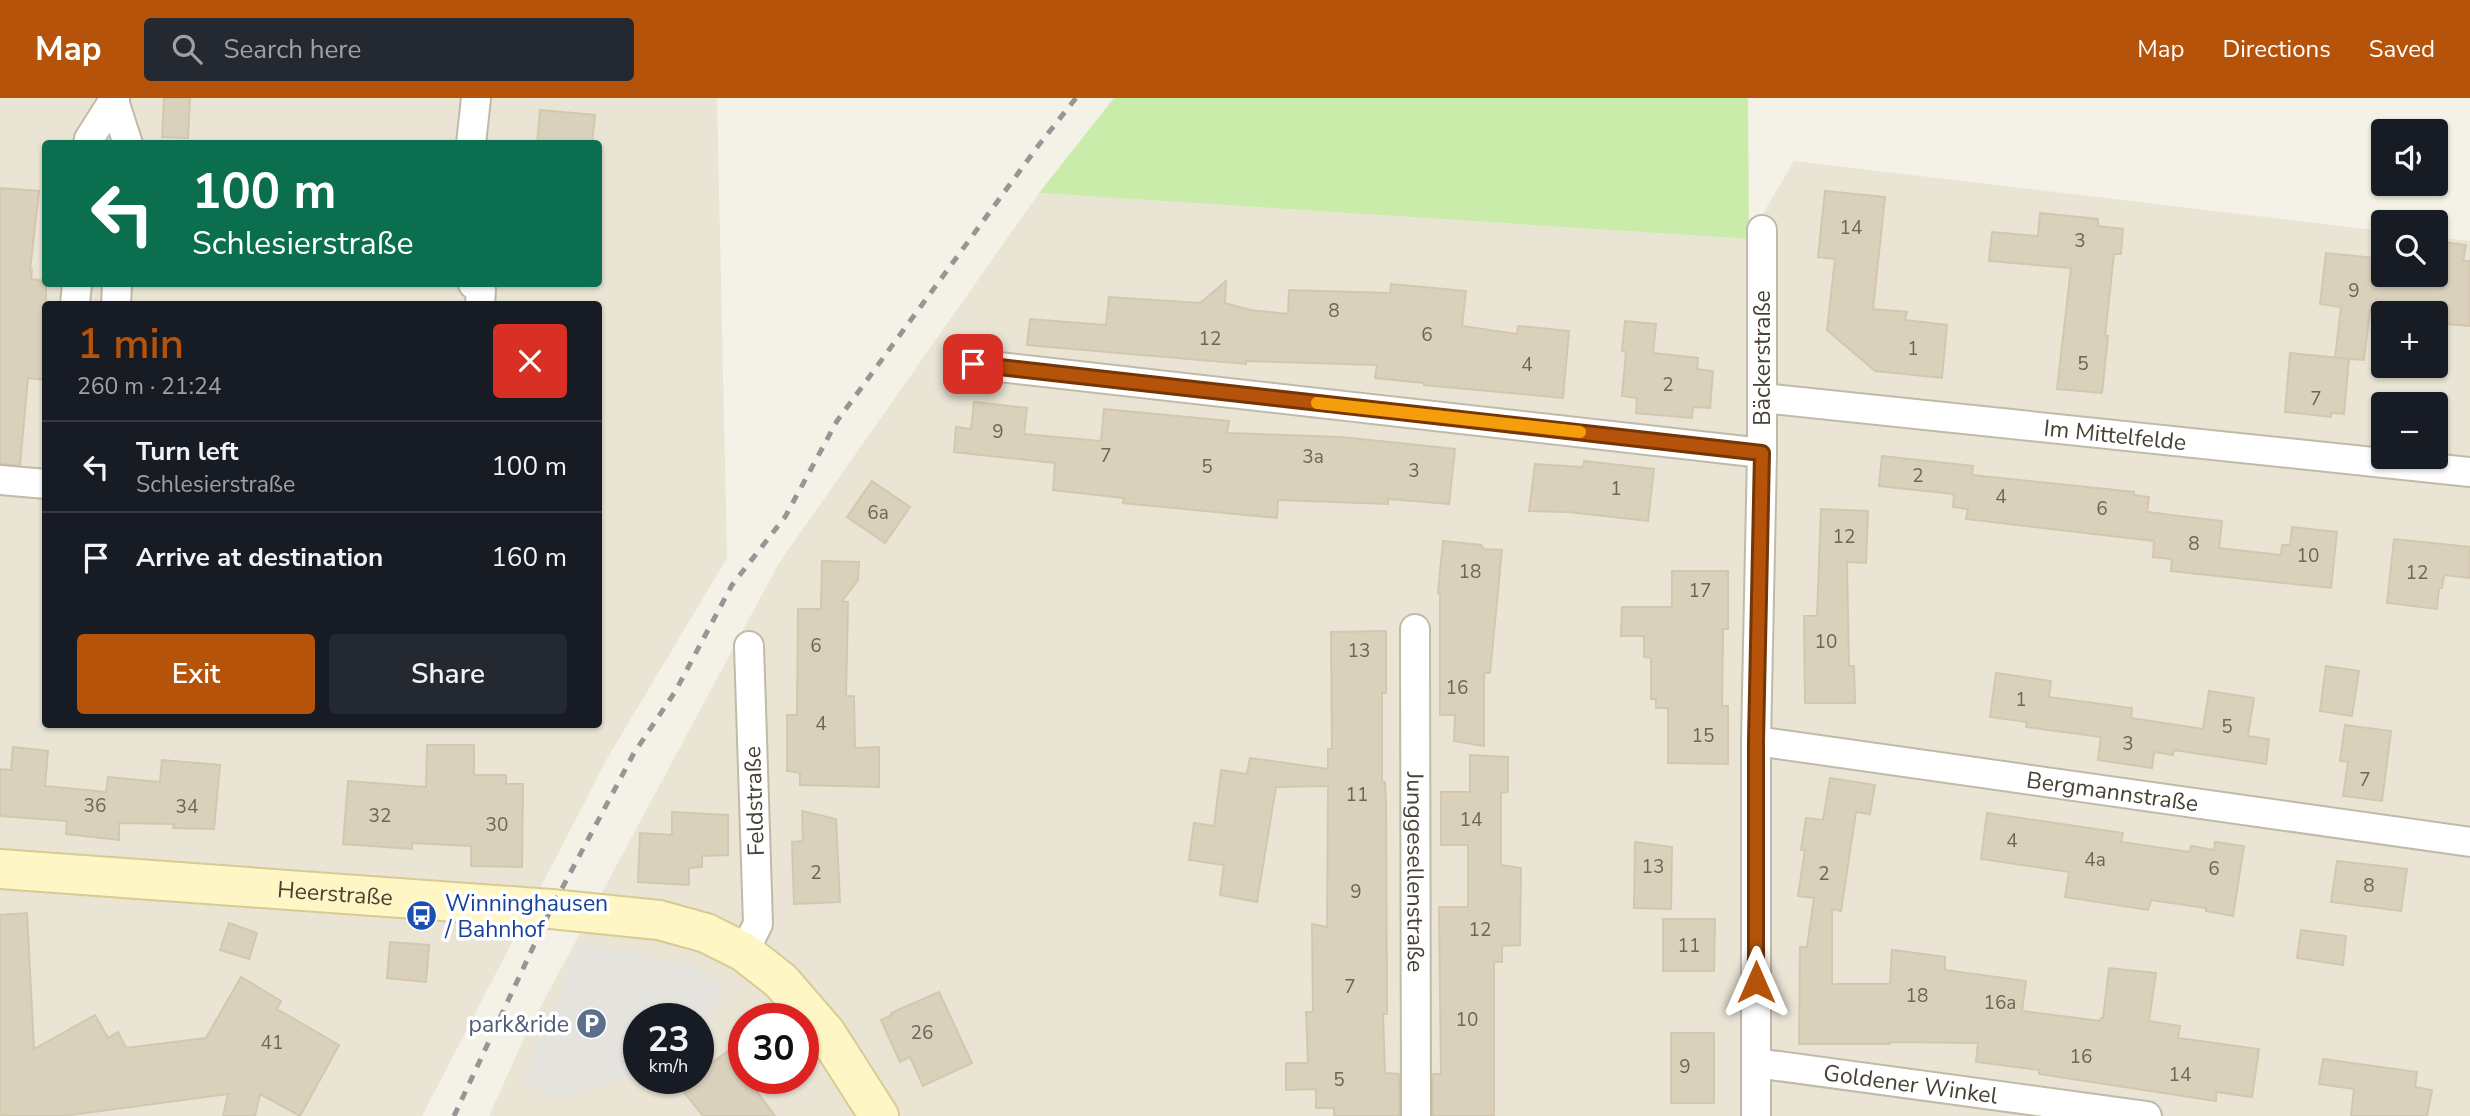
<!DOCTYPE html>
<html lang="en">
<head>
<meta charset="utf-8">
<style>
  body { margin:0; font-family:"Nunito Sans",sans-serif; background:#242831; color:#f1f3f6; height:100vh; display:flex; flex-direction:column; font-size:26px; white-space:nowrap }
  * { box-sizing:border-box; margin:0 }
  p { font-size:23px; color:#9ea1a6 }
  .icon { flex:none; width:38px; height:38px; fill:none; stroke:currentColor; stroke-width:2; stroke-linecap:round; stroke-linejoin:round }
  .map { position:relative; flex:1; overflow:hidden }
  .panel { position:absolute; left:42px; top:203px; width:560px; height:427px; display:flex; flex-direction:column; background:#171b24; border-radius:7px; box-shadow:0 2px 5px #0004 }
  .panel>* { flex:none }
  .hud { position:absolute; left:42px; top:42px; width:560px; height:147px; border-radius:7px; box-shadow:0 2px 5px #0004; background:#0b6e4f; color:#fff; overflow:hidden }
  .controls { position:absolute; left:2371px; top:21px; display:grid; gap:14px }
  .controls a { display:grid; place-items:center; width:77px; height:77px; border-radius:7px; background:#171b24; box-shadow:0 2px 5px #0004; font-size:35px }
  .speed { position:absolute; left:623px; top:905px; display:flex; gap:14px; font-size:35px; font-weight:700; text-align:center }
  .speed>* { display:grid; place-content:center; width:91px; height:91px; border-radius:50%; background:#171b24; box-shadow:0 2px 5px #0004; line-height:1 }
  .speed small { font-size:18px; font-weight:400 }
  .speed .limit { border:10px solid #d22; background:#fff; color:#111 }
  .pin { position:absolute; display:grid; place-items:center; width:60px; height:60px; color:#fff; margin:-30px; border-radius:14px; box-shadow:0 4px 10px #0006 }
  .me { position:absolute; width:77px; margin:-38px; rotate:0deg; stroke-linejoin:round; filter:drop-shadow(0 0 5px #0008) }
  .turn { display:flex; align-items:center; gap:24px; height:147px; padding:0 35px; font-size:32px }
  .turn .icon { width:91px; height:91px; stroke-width:2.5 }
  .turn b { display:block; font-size:49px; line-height:60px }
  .round { display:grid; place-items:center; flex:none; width:74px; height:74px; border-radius:7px; background:#242831 }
  .headline { display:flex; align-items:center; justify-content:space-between; height:119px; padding:0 35px }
  h1 { font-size:42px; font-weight:600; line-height:52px; color:#b45309 }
  .button { display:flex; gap:14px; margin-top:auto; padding:14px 35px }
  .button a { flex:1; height:80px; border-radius:7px; background:#b45309; color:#fff; font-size:28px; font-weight:600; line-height:80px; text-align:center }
  .button a+a { background:#242831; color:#f1f3f6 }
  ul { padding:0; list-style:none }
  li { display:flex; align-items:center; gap:21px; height:91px; padding:0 35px; border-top:2px solid #363941 }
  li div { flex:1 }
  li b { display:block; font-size:26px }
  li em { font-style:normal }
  header { display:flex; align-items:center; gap:42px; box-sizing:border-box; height:98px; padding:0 35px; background:#b45309; color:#fff }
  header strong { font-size:33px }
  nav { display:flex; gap:38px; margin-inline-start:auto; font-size:24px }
  .search { width:490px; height:63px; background:#242831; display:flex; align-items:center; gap:18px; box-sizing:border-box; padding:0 24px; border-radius:7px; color:#9ea1a6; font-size:26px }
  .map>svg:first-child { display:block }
</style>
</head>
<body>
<header>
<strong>Map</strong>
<div class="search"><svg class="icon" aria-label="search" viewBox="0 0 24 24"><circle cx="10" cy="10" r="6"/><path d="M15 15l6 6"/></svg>Search here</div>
<nav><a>Map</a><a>Directions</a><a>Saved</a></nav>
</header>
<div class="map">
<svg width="2470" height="1018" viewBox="0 0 2470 1018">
  <rect width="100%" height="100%" fill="#f4f1e6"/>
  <g fill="#e9e4d4" fill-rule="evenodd">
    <path d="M 0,0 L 717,0 L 727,460 L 608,659 L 422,1018 L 0,1018 ZM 46,46 L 598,46 L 598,186 L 46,186 ZM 46,206 L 598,206 L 598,626 L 46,626 Z"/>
    <path d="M 1794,63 L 2383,133 L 2384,177 L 2436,177 L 2436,139 L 2470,143 L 2470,1018 L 489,1018 L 526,936 L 779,465 L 1039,95 L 1748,141 ZM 2384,215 L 2436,215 L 2436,268 L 2384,268 ZM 2384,306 L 2436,306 L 2436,359 L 2384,359 ZM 639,920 L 698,920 L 698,980 L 639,980 ZM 744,920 L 803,920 L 803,980 L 744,980 Z"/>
  </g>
  <polygon fill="#caecab" points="1114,0 1748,0 1749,141 1039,95"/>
  <polygon fill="#e5e3de" points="581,845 689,867 727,891 698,931 698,920 639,920 639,976 556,1000 522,985"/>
  <g fill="#dad1bd" stroke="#d3c7ad" stroke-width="2">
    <polygon points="164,0 190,0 188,40 162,39"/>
    <polygon points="540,12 595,17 592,46 537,46"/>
    <polygon points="0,90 39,93 30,172 32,172 31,181 46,183 46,282 28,280 20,367 0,366"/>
    <polygon points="1825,93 1885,99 1873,211 1907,214 1905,222 1947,227 1942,280 1875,273 1827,232 1835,161 1818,159"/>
    <polygon points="2040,115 2098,121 2098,128 2123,131 2121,156 2114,156 2105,238 2108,238 2102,295 2057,291 2071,170 1989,163 1992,134 2038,138"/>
    <polygon points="2436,143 2466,147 2463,163 2470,163 2470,228 2436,225 2436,215 2401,215 2370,212 2364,262 2335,260 2341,209 2320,206 2326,155 2384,161 2384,177 2436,177"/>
    <polygon points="1226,183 1225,205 1250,212 1288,216 1289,192 1390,195 1391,186 1466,193 1462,228 1517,236 1518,228 1569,233 1563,300 1424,287 1424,285 1375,280 1377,267 1246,263 1246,266 1027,247 1030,221 1106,227 1109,199 1200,205"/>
    <polygon points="1625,223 1656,226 1653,255 1698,260 1697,271 1713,273 1710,310 1693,309 1692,320 1636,315 1637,300 1622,298 1626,254 1622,253"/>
    <polygon points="2290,255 2349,261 2344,316 2331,315 2331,319 2285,314"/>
    <polygon points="974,304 1027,310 1024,336 1101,343 1104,311 1229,323 1227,335 1341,339 1455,351 1449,406 1388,401 1388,406 1278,402 1277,420 1123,405 1124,400 1053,392 1055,365 954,354 956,329 971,331"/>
    <polygon points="1882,358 1973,368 1972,377 2134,394 2134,397 2149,399 2147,414 2222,423 2219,450 2281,457 2282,447 2290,447 2292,429 2337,434 2331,490 2171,473 2172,461 2153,459 2154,443 1966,421 1968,411 1953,409 1954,396 1879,388"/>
    <polygon points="1584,363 1654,371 1648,423 1568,414 1529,413 1535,366 1583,369"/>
    <polygon points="872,383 910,409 885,445 847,419"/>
    <polygon points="1821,411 1868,413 1866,465 1847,464 1849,568 1854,568 1855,605 1805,605 1804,518 1817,518"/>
    <polygon points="2394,441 2470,449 2470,480 2444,477 2442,490 2439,490 2437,511 2387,505"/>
    <polygon points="1443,443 1481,447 1484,451 1502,452 1490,575 1484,575 1484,648 1454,643 1455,617 1440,617 1440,495 1438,495"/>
    <polygon points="822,463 859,464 858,482 842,503 848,504 846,598 854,598 855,650 879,649 879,689 800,687 800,675 787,673 787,617 797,617 798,511 821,511"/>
    <polygon points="1672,473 1728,473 1728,531 1723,531 1722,608 1728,608 1728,666 1668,665 1668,610 1656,610 1656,601 1651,601 1651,560 1644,559 1644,538 1621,538 1622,509 1672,509"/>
    <polygon points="1386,533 1386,595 1382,595 1382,684 1385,684 1386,703 1387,916 1383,916 1385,975 1399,976 1399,1018 1334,1018 1334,1010 1316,1010 1316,991 1286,992 1286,965 1308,965 1306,914 1313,914 1312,826 1327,829 1328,688 1276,689 1257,804 1220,797 1224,767 1189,762 1194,725 1214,728 1221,672 1247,676 1250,660 1328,671 1328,651 1332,651 1331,534"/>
    <polygon points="2326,568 2359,573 2352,618 2320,613"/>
    <polygon points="1996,575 2051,583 2049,599 2132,610 2131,620 2203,631 2209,593 2254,600 2248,638 2269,641 2266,666 2174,652 2173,657 2154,654 2152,670 2098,662 2101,639 2026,629 2027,624 1990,619"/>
    <polygon points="2345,627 2391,633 2382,703 2343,698 2348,664 2340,663"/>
    <polygon points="427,647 474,647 474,677 506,677 506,686 523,686 522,769 471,768 471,748 412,745 412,751 343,746 348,683 426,689"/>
    <polygon points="13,649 48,653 45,688 106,694 108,679 160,684 162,662 220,667 214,731 173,730 174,726 119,725 119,742 66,736 67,723 0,718 0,671 11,672"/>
    <polygon points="1470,657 1508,659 1508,694 1501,695 1501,767 1521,770 1520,847 1502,848 1502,864 1494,864 1494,1018 1433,1018 1433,976 1441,976 1439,809 1468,809 1468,747 1441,747 1441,694 1470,694"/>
    <polygon points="1830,680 1875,687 1870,716 1856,714 1841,813 1832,811 1832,886 1890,886 1892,852 1945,859 1945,872 2026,883 2022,913 2100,923 2101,920 2103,920 2109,870 2156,875 2149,923 2180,928 2178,940 2259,951 2252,999 2216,994 2216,1003 2039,976 2040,972 1976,964 1978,945 1890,944 1890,946 1799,946 1800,849 1807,849 1814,800 1798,798 1805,752 1801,752 1806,720 1823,722"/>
    <polygon points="802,713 836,721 840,804 794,806 792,744 803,743"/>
    <polygon points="672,714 728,717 728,757 702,758 702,769 689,770 689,787 638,784 640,735 672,737"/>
    <polygon points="1987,715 2123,735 2121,744 2190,754 2191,748 2214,752 2215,744 2244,748 2233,818 2206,813 2206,810 2151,802 2148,812 2065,799 2069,774 1981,761"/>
    <polygon points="1635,744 1672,749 1671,811 1634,810"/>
    <polygon points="2337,763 2407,771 2401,813 2331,804"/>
    <polygon points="27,815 34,951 95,917 108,940 118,934 126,950 206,940 241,879 281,903 277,911 339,947 300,1018 260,996 255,1018 223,1018 228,996 63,1018 0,1018 0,817"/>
    <polygon points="1663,821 1715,821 1714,873 1663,873"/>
    <polygon points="229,825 257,835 249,861 220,852"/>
    <polygon points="2301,832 2346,838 2343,867 2297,860"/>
    <polygon points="390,844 429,847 426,884 387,880"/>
    <polygon points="939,894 972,965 923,988 910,959 900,964 881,922 892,917 891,915"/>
    <rect x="1671" y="935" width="43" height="70"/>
    <polygon points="728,953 744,975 744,980 747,980 775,1018 703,1018 680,989 692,980 698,980 698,975"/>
    <polygon points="2323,961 2417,974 2415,989 2432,992 2427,1018 2351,1018 2354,991 2319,986"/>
  </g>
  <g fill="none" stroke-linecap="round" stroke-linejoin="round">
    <defs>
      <g id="street">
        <polyline points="114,3 128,46"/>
        <polyline points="88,46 89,41 115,0"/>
        <polyline points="471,46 476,0"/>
        <polyline points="473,186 481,192 480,206"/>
        <polyline points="75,206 77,186"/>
        <polyline points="116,206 117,186"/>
        <polyline points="973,266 1762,355"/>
        <path id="s1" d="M 1762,300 L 2470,374"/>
        <polyline points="0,382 46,386"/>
        <path id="s2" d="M 1415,531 L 1416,1018"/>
        <path id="s3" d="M 1756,643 L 2470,744"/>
        <polyline points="744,854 758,826 749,548"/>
        <path id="s4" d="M 1756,965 L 2147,1018"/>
        <polyline points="1756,1018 1756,643 1762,355 1762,132"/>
      </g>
      <g id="secondary">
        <path id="s5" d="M 0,771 L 551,811 L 659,822 L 706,835 L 744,854 L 781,883 L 826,935 L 879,1018"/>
      </g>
    </defs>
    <use href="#street" stroke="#c1baa8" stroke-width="32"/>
    <use href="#secondary" stroke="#d8cb92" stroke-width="42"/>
    <use href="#street" stroke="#fff" stroke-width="28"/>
    <use href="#secondary" stroke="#fff6c5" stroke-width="38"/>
    <polyline stroke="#969696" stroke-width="5" stroke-dasharray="9 9" stroke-linecap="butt" points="454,1018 551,811 634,655 675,594 732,487 785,419 837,323 1038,48 1076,0"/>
  </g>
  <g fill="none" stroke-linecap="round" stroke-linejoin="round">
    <defs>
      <polyline id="route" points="973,266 1762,355 1756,643 1756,884"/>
    </defs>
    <use href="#route" stroke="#753606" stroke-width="18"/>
    <use href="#route" stroke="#b45309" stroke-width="12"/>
    <polyline stroke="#f59e0b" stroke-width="12" points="1317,305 1580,334"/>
  </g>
  <defs>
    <symbol id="bus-disc" viewBox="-11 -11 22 22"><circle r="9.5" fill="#1a4fb4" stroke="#fff"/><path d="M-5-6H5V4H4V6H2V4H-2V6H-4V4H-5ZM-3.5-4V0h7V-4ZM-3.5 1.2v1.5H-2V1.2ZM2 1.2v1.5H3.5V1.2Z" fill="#fff"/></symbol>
    <symbol id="parking-disc" viewBox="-11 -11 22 22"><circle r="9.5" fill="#5c6f8a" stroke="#fff"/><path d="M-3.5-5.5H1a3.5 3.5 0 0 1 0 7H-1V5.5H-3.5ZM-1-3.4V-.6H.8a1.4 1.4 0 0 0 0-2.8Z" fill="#fff"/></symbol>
  </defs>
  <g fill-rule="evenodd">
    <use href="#bus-disc" x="404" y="800" width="35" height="35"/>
    <use href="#parking-disc" x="574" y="908" width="35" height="35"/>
  </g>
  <g text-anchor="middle" stroke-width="7" stroke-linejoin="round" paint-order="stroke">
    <g font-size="19" fill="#6c6657">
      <text x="1851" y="136">14</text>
      <text x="2080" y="149">3</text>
      <text x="2354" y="199">9</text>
      <text x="1334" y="219">8</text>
      <text x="1427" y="243">6</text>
      <text x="1210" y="247">12</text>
      <text x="1913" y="257">1</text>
      <text x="2083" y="272">5</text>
      <text x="1527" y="273">4</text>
      <text x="1668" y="293">2</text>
      <text x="2316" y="307">7</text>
      <text x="998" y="340">9</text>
      <text x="1106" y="364">7</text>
      <text x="1313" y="365">3a</text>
      <text x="1207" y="375">5</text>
      <text x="1414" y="379">3</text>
      <text x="1918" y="384">2</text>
      <text x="1616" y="397">1</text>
      <text x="2001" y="405">4</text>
      <text x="2102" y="417">6</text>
      <text x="878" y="421">6a</text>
      <text x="1844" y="445">12</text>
      <text x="2194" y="452">8</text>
      <text x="2308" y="464">10</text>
      <text x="1470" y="480">18</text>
      <text x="2417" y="481">12</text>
      <text x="1700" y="499">17</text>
      <text x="1826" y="550">10</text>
      <text x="816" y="554">6</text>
      <text x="1359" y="559">13</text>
      <text x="1457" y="596">16</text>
      <text x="2021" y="608">1</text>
      <text x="821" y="632">4</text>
      <text x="2227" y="635">5</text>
      <text x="1703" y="644">15</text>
      <text x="2128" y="652">3</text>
      <text x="2365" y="688">7</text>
      <text x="1357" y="703">11</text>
      <text x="95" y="714">36</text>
      <text x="187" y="715">34</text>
      <text x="380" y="724">32</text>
      <text x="1471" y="728">14</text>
      <text x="497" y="733">30</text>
      <text x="2012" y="749">4</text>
      <text x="2095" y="768">4a</text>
      <text x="1653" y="775">13</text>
      <text x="2214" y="777">6</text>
      <text x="816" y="781">2</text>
      <text x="1824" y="782">2</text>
      <text x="2369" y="794">8</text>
      <text x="1356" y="800">9</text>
      <text x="1480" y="838">12</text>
      <text x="1689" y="854">11</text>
      <text x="1350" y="895">7</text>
      <text x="1917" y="904">18</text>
      <text x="2000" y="911">16a</text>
      <text x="1467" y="928">10</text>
      <text x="922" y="941">26</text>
      <text x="272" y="951">41</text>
      <text x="2081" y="965">16</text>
      <text x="1685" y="975">9</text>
      <text x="2180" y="983">14</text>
      <text x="1339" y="988">5</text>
    </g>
    <g font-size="23" fill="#484235" stroke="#fff">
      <text transform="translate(1762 260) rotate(-90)" y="8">Bäckerstraße</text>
      <text dy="8" stroke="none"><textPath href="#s1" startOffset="355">Im Mittelfelde</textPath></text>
      <text dy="8" stroke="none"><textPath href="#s3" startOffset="360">Bergmannstraße</textPath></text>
      <text transform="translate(754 703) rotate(-92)" y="8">Feldstraße</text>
      <text dy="8" stroke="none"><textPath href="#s2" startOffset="243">Junggesellenstraße</textPath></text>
      <text dy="8" stroke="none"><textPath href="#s5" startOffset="336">Heerstraße</textPath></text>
      <text dy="8" stroke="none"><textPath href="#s4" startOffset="156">Goldener Winkel</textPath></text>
    </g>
    <g font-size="23" fill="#164399" stroke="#fff" text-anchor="start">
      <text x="445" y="813">Winninghausen<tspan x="445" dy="26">/ Bahnhof</tspan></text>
    </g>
    <g font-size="23" fill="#4e5e75" stroke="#fff" text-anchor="end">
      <text x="569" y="934">park&amp;ride</text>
    </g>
  </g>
</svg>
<div class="controls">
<a><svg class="icon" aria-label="sound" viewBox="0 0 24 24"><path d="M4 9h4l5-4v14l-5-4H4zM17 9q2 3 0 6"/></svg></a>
<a><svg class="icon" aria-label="search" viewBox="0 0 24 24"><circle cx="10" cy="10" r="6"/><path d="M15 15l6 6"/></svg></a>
<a>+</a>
<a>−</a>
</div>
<div class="speed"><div>23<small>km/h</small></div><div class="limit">30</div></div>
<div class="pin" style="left:973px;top:266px;background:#d93025"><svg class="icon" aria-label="arrive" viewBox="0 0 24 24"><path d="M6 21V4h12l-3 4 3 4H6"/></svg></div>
<svg class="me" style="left:1756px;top:884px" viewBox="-20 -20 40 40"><path d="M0-17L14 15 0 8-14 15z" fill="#b45309" stroke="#fff" stroke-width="4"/></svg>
<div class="hud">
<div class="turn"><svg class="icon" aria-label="left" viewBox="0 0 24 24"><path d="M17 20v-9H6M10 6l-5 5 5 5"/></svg><div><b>100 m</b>Schlesierstraße</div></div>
</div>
<section class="panel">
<div class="headline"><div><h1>1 min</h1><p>260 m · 21:24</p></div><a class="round" style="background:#d93025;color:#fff"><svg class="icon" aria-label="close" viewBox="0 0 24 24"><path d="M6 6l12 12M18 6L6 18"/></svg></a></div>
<ul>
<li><svg class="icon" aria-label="left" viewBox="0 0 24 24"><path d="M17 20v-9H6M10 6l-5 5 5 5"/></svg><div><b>Turn left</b><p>Schlesierstraße</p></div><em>100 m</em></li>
<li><svg class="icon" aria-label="arrive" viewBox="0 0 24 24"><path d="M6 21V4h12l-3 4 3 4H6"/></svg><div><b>Arrive at destination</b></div><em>160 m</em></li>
</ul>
<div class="button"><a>Exit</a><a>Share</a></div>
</section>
</div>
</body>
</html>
